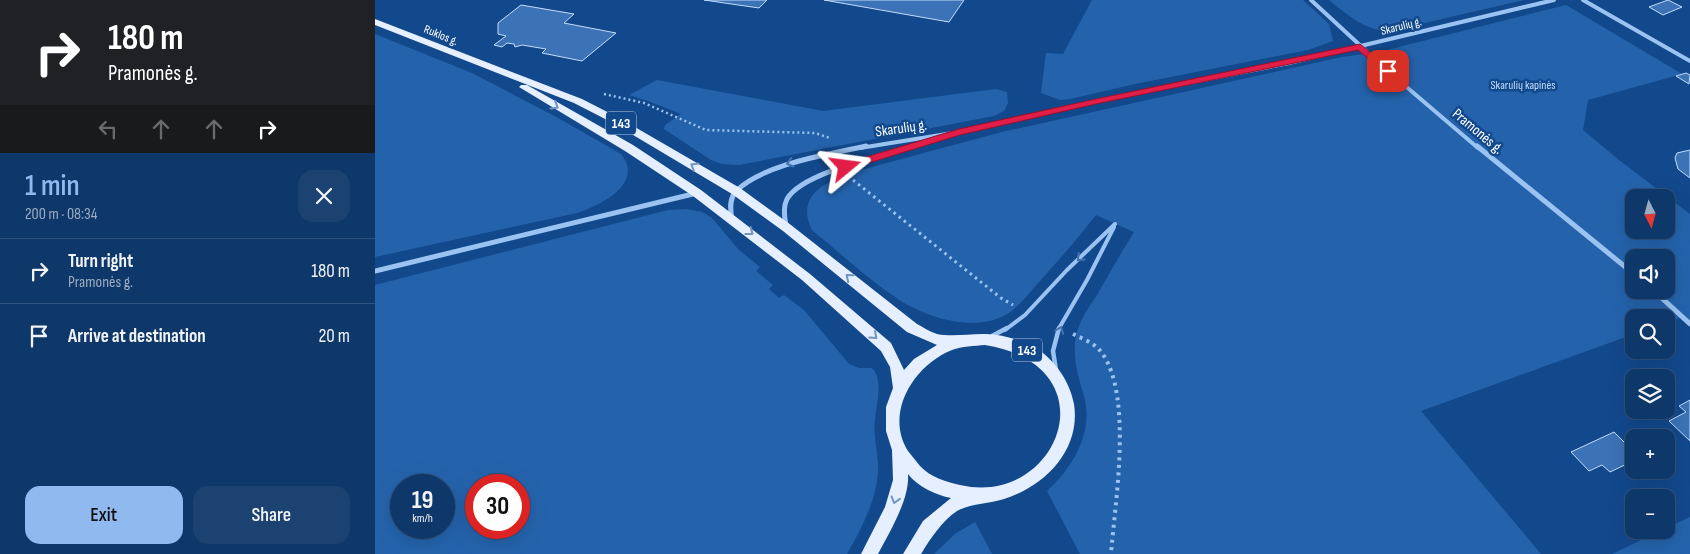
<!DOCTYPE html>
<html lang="en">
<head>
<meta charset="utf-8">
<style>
  body { margin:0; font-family:"Sofia Sans Condensed",sans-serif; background:#1c4272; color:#f1f3f6; height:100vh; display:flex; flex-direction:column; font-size:19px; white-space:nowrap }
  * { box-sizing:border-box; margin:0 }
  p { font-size:16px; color:#9bacc1 }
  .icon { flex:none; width:28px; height:28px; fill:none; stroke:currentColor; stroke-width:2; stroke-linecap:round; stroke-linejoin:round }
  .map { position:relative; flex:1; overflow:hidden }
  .side { display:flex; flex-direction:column; background:#0e376a; width:375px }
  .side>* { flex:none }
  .top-card { background:#202124; color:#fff; overflow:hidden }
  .needle { width:32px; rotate:174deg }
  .controls { position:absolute; left:1250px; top:189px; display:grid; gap:10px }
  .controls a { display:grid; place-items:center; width:50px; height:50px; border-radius:10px; background:#0e376a; box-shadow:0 5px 20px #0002,0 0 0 1px #2e517e; font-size:25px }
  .speed { position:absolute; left:15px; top:474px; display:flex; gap:10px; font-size:25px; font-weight:700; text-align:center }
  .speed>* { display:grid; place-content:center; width:65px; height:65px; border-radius:50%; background:#0e376a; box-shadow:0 5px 20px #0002,0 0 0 1px #2e517e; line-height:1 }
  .speed small { font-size:12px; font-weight:400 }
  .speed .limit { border:8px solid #d22; background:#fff; color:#111 }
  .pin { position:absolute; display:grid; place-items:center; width:42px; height:42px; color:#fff; margin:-21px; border-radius:10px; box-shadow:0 2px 8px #0006 }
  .me { position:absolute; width:55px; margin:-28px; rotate:74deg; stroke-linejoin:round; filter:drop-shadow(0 0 4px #0008) }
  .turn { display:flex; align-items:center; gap:18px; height:105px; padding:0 25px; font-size:22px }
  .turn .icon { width:65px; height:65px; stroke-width:2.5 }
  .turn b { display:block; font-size:35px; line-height:42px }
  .lanes { display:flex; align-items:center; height:48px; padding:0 25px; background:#0003; justify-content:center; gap:25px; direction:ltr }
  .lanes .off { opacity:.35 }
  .round { display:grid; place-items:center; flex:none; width:52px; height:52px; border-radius:15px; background:#1c4272 }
  .headline { display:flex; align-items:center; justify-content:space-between; height:85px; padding:0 25px }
  h1 { font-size:30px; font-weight:600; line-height:38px; color:#90b9f0 }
  .button { display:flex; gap:10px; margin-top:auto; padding:10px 25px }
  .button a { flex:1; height:58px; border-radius:15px; background:#90b9f0; color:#111; font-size:20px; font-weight:600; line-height:58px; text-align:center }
  .button a+a { background:#1c4272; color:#f1f3f6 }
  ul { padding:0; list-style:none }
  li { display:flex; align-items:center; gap:15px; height:65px; padding:0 25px; border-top:1px solid #2e517e }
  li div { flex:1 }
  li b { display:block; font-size:19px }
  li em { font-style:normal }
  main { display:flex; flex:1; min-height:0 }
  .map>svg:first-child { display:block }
</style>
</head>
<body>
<main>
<section class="side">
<div class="top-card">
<div class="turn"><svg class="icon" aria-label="right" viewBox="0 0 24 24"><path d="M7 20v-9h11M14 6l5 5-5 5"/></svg><div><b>180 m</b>Pramonės g.</div></div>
<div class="lanes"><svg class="icon off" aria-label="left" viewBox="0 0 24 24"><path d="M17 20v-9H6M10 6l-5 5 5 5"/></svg><svg class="icon off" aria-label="ahead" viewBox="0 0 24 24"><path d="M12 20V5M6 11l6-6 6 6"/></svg><svg class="icon off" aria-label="ahead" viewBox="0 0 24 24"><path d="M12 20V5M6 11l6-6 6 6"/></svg><svg class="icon" aria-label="right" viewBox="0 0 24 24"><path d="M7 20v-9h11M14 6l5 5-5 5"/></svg></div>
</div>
<div class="headline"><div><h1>1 min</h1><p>200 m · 08:34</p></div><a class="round"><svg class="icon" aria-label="close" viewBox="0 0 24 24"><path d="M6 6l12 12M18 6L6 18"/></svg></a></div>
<ul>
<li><svg class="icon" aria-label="right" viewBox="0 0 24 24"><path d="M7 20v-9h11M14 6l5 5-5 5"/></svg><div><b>Turn right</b><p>Pramonės g.</p></div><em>180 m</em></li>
<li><svg class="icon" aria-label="arrive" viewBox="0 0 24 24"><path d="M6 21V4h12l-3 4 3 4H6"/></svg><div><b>Arrive at destination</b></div><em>20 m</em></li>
</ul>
<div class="button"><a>Exit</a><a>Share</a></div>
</section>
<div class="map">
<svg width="1315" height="554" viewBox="0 0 1315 554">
  <rect width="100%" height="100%" fill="#12498d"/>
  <g fill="#2463ac" fill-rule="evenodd">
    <polygon points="717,0 928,0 954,24 958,41 933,50 760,84 695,99 685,100 666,93 671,53 688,54"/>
    <path d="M 954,0 L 1149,0 L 1015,31 C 990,31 973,15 954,0 Z"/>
    <path d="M 1191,5 L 1307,74 L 1213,100 L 1208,130 L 1244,160 L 1315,214 L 1315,324 L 1307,317 L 1291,323 L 1291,318 L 1259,318 L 1259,334 L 1046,411 L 1166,554 L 705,554 L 672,491 C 698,467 719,433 709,396 C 703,376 697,357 701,336 C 704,321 714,307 722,295 C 734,274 746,253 759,232 L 721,215 C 703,238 684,260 664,282 C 654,293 645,306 632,314 C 600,333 552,318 523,299 C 494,280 465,253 437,230 C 419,194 454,180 482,171 L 627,132 L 967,57 L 1004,52 ZM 1259,198 L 1291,198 L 1291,230 L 1259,230 ZM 1259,258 L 1291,258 L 1291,290 L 1259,290 Z"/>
    <path d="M 0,34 L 97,73 L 185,119 L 246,154 C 270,184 225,205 202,213 L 0,257 Z"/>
    <polygon points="282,80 448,111 621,89 632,92 633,103 629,111 619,116 364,165 347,164 336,160 289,129 290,125 306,114 273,101 254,95"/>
    <path d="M 312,209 L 327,212 L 337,218 L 363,249 L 385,267 L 381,271 L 398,285 L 394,289 L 404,298 L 409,295 L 429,310 L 474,364 L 484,368 L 497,368 C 509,380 501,405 500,420 C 498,434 502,449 503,463 C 504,496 488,526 472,554 L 0,554 L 0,285 L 293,210 ZM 26,485 L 69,485 L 69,528 L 26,528 ZM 101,485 L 144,485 L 144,528 L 101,528 Z"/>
    <polygon points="1315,517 1315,554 1237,554 1287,530 1291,530 1291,528"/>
    <polygon points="600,522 617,554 559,554 580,534"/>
  </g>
  <g fill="#3b73b6" stroke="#c2ddfc">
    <polygon points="329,0 392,0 384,8"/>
    <polygon points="449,0 589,0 574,22"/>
    <polygon points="1293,0 1307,7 1288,15 1274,7"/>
    <polygon points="146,5 199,14 189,23 241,33 207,61 167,53 171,49 147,45 140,47 139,44 132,43 127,47 119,45 131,36 123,34 123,23"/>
    <polygon points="1311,73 1315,75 1314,84 1301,76"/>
    <polygon points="1315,150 1315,178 1303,169 1300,158 1302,153"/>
    <polygon points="1315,400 1315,441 1294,421 1311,412 1304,406"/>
    <polygon points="1239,432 1259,452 1250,456 1256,462 1235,472 1227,465 1214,471 1196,452"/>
  </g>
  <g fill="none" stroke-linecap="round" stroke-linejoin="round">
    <polyline stroke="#9bc3f1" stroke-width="2.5" stroke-dasharray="2 3" stroke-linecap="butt" points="229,94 269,103 331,130 440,133 455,138"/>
    <polyline stroke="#9bc3f1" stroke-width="3" stroke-dasharray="2.5 4" stroke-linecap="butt" points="478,180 626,298 638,305"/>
    <path stroke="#9bc3f1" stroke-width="4" stroke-dasharray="3 4.5" stroke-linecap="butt" d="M 698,334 C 708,339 720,343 727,353 C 758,397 740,502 736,554"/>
    <g stroke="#9bc3f1" stroke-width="4">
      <polyline points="630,330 650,315 692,270 740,224"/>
      <polyline points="683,330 712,280 739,227"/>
    </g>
    <g stroke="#9bc3f1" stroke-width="4.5">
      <polyline points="617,336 632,328"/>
      <polyline points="681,370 678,351 684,328"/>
    </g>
    <g stroke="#9bc3f1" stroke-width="4">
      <polyline points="936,0 1014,72 1103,148"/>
      <polyline points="1208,0 1315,61"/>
      <polyline points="485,148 584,132 721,101 914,63 1179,0"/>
      <polyline points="534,148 569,137"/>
    </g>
    <g stroke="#9bc3f1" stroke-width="5">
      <polyline points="1102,146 1259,274"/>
      <path d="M 357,219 C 355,209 354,198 362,190 C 392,163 452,155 491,146"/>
      <path d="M 411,225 C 409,216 408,207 412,199 C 426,173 509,155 538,146"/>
      <polyline points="0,271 322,193"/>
      <polyline points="1278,290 1315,324"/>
    </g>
    <path fill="#e5efff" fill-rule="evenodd" d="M 0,19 L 207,99 L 246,119 L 365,188 L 416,225 L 542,324 C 548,327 555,332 562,334 C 577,337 593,334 607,334 C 625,333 647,340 662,349 C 680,360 695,382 699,404 C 706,450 670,486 629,499 C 614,504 597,503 582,511 C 567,521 555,539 546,554 L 528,554 L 548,521 L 576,498 C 561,495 543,487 533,474 C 535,499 514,533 503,554 L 486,554 L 510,507 L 518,480 L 517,450 L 511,431 L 511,407 L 518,388 L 515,367 L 506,351 L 427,280 L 318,196 L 250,151 L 144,87 L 146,85 L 152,85 L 258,145 L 326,190 L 435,274 L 516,343 L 529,370 L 539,359 L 562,345 L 532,332 L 408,231 L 357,194 L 238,123 L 199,103 L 0,25 ZM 610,345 C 739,366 683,508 585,485 C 571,482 555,477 545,466 C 541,461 537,456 533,451 C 509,413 539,365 577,350 C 587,346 599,346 610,345 Z"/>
  </g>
  <defs><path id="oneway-chevron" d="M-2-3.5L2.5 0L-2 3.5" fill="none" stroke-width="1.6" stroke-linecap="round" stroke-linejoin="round" transform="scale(1.25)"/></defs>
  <g stroke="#7194c0">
    <use href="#oneway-chevron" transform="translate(180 106) rotate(32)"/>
    <use href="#oneway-chevron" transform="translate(319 166) rotate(-149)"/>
    <use href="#oneway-chevron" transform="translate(375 232) rotate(37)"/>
    <use href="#oneway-chevron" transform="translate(474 277) rotate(-141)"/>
    <use href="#oneway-chevron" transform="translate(499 336) rotate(42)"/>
    <use href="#oneway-chevron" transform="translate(520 500) rotate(107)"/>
  </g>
  <g stroke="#4274b0">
    <use href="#oneway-chevron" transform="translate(415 163) rotate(164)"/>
    <use href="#oneway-chevron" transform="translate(705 258) rotate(136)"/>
    <use href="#oneway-chevron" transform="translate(685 330) rotate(-69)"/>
  </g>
  <polygon fill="#e11d48" stroke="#92132f" points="985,44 1016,69 1016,73 1010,73 983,50 721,104 585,135 471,170 466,167 468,164 584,129 721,99"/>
  <g text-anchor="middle" stroke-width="5" stroke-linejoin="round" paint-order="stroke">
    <g font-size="12" fill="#fff" stroke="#12498d">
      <text transform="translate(1026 26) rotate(-14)" y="4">Skarulių g.</text>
      <text transform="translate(66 35) rotate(22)" y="4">Ruklos g.</text>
    </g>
    <g font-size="12" fill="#c2ddfc" stroke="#12498d">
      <text x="1148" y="89">Skarulių kapinės</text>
    </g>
    <g fill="#12498d" stroke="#b8c8dd" stroke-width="1">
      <rect x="231" y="111.5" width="30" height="23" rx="4"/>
      <rect x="637" y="338.5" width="30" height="23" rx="4"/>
    </g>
    <g font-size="14" font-weight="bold" fill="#fff">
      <text x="246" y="128">143</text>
      <text x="652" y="355">143</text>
    </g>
    <g font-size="15" fill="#fff" stroke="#12498d">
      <text transform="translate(526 128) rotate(-8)" y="5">Skarulių g.</text>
      <text transform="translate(1103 131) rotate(40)" y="5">Pramonės g.</text>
    </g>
  </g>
</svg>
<div class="controls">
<a><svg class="needle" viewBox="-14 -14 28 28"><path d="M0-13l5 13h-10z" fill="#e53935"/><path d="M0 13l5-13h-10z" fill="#9bacc1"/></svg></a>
<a><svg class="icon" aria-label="sound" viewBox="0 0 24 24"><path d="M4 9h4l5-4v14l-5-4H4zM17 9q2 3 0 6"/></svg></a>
<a><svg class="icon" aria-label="search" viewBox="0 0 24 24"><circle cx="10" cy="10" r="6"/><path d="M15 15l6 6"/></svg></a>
<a><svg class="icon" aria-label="layers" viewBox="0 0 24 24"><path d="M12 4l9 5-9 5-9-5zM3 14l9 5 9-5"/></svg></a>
<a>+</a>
<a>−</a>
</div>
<div class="speed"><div>19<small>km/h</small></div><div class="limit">30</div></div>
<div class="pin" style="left:1013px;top:71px;background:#d93025"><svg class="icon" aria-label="arrive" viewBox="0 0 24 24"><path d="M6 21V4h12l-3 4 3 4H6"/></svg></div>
<svg class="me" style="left:471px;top:167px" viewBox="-20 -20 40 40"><path d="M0-17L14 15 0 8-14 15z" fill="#e11d48" stroke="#fff" stroke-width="4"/></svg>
</div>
</main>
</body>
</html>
